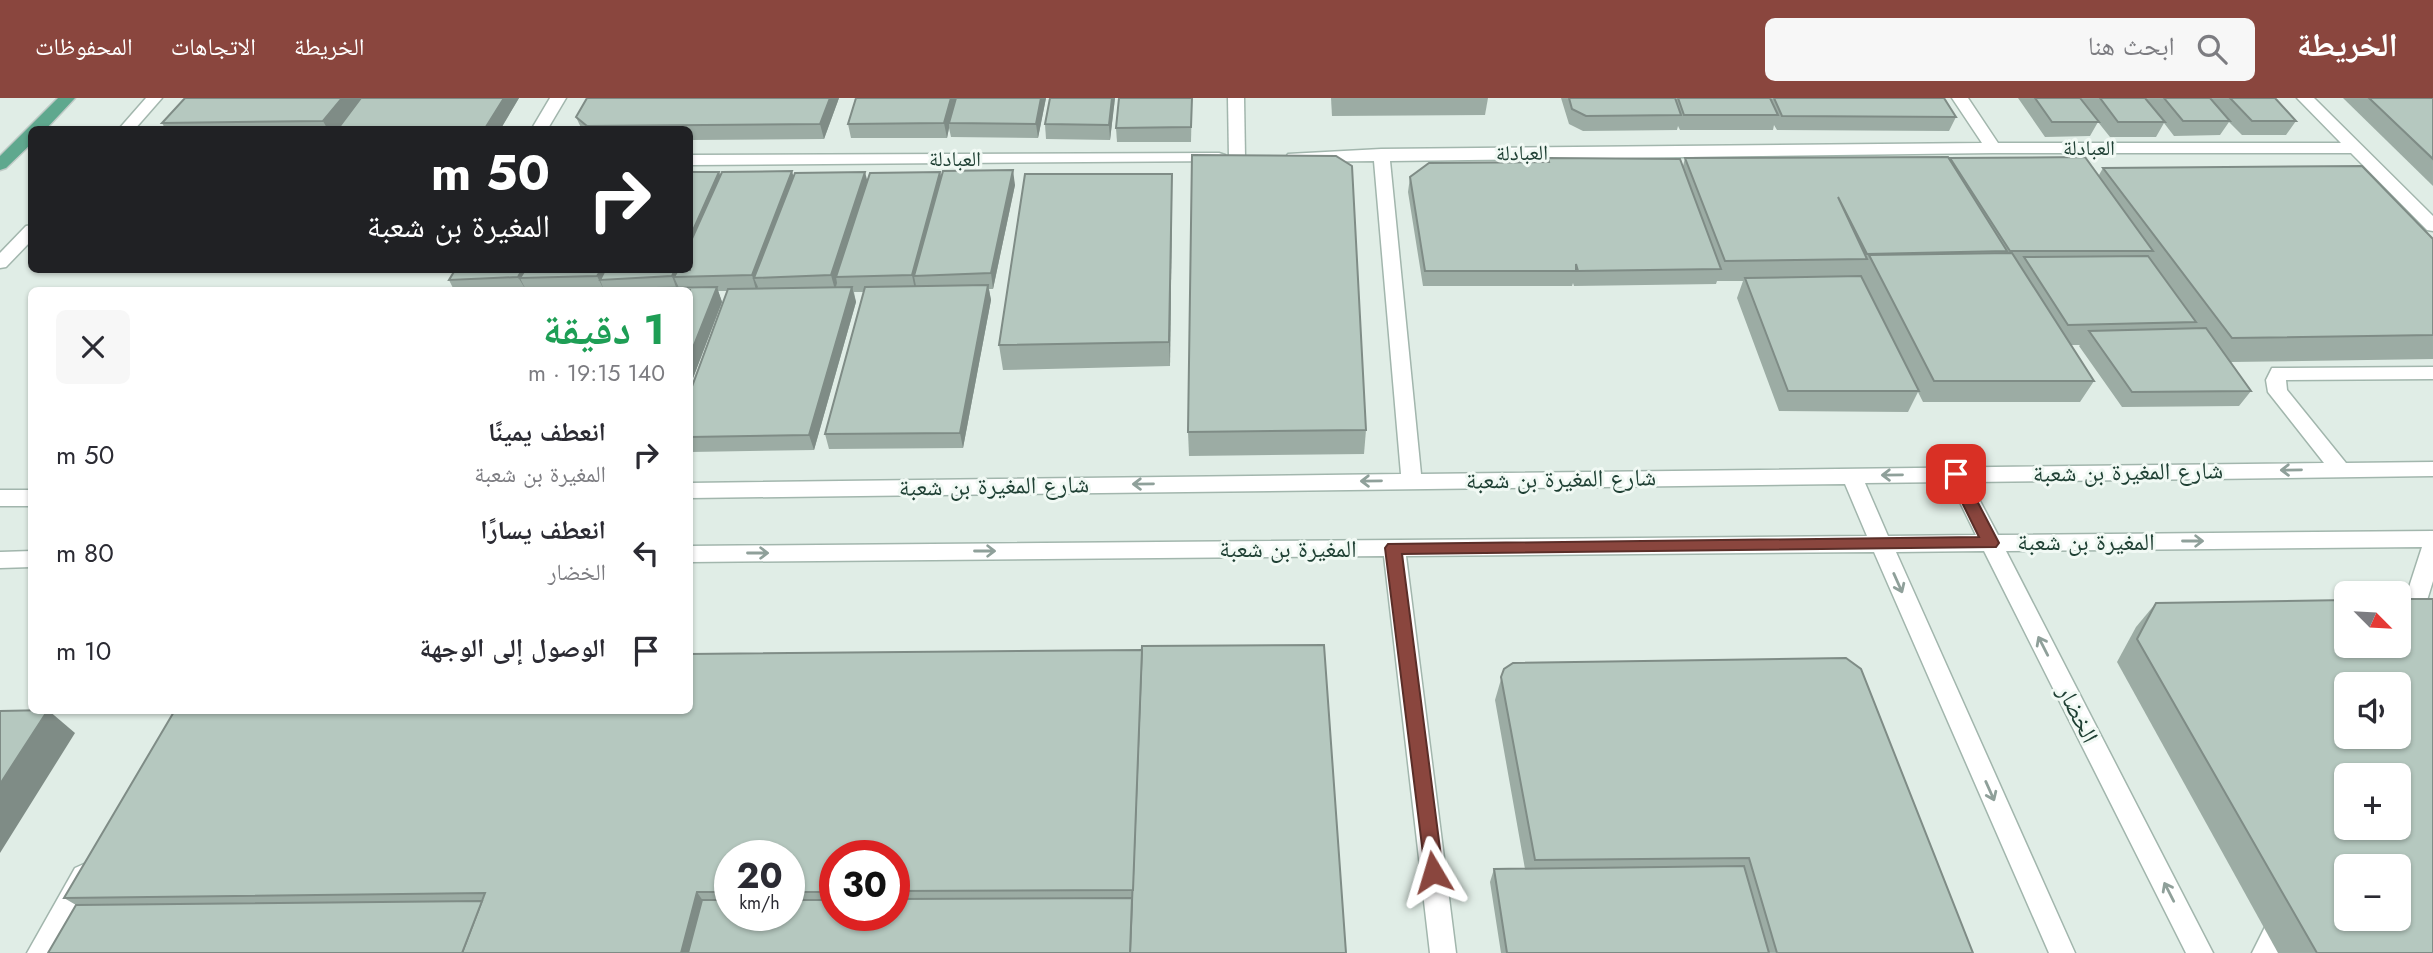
<!DOCTYPE html>
<html lang="ar">
<head>
<meta charset="utf-8">
<style>
  body { margin:0; font-family:Jost,"Noto Naskh Arabic",sans-serif; background:#f7f7f7; color:#2b2b33; direction:rtl; height:100vh; display:flex; flex-direction:column; font-size:26px; white-space:nowrap }
  * { box-sizing:border-box; margin:0 }
  p { font-size:23px; color:#7c7c81 }
  .icon { flex:none; width:38px; height:38px; fill:none; stroke:currentColor; stroke-width:2; stroke-linecap:round; stroke-linejoin:round }
  .map { position:relative; flex:1; overflow:hidden; direction:ltr }
  .side { position:absolute; left:28px; top:189px; width:665px; height:427px; display:flex; flex-direction:column; background:#fff; border-radius:10px; box-shadow:0 2px 5px #0004; direction:rtl }
  .side>* { flex:none }
  .guide { position:absolute; left:28px; top:28px; width:665px; height:147px; border-radius:10px; box-shadow:0 2px 5px #0004; direction:rtl; background:#202124; color:#fff; overflow:hidden }
  .needle { width:46px; rotate:114deg }
  .tools { position:absolute; left:2334px; top:483px; display:grid; gap:14px }
  .tools a { display:grid; place-items:center; width:77px; height:77px; border-radius:10px; background:#fff; box-shadow:0 2px 5px #0004; font-size:35px }
  .speed { position:absolute; left:714px; top:742px; display:flex; gap:14px; font-size:35px; font-weight:700; text-align:center }
  .speed>* { display:grid; place-content:center; width:91px; height:91px; border-radius:50%; background:#fff; box-shadow:0 2px 5px #0004; line-height:1 }
  .speed small { font-size:18px; font-weight:400 }
  .speed .limit { border:10px solid #d22; background:#fff; color:#111 }
  .pin { position:absolute; display:grid; place-items:center; width:60px; height:60px; color:#fff; margin:-30px; border-radius:14px; box-shadow:0 4px 10px #0006 }
  .me { position:absolute; width:77px; margin:-38px; rotate:353deg; stroke-linejoin:round; filter:drop-shadow(0 0 5px #0008) }
  .turn { display:flex; align-items:center; gap:24px; height:147px; padding:0 28px; font-size:32px }
  .turn .icon { width:91px; height:91px; stroke-width:2.5 }
  .turn b { display:block; font-size:49px; line-height:60px }
  .round { display:grid; place-items:center; flex:none; width:74px; height:74px; border-radius:10px; background:#f7f7f7 }
  .summary { display:flex; align-items:center; justify-content:space-between; height:119px; padding:0 28px }
  h1 { font-size:42px; font-weight:700; line-height:52px; color:#1e9e55 }
  ul { padding:0; list-style:none }
  li { display:flex; align-items:center; gap:21px; height:98px; padding:0 28px }
  li div { flex:1 }
  li b { display:block; font-size:26px }
  li em { font-style:normal }
  header { display:flex; align-items:center; gap:42px; box-sizing:border-box; height:98px; padding:0 35px; background:#8a463e; color:#fff }
  header strong { font-size:33px }
  nav { display:flex; gap:38px; margin-inline-start:auto; font-size:24px }
  .search { width:490px; height:63px; background:#f7f7f7; display:flex; align-items:center; gap:18px; box-sizing:border-box; padding:0 24px; border-radius:10px; color:#7c7c81; font-size:26px }
  .map>svg:first-child { display:block }
</style>
</head>
<body>
<header>
<strong>الخريطة</strong>
<div class="search"><svg class="icon" aria-label="search" viewBox="0 0 24 24"><circle cx="10" cy="10" r="6"/><path d="M15 15l6 6"/></svg>ابحث هنا</div>
<nav><a>الخريطة</a><a>الاتجاهات</a><a>المحفوظات</a></nav>
</header>
<div class="map">
<svg width="2433" height="855" viewBox="0 0 2433 855">
  <rect width="100%" height="100%" fill="#e0ede6"/>
  <g fill="none" stroke-linecap="round" stroke-linejoin="round">
    <defs>
      <g id="minor">
        <polygon points="146,0 162,0 134,32 118,32"/>
        <polygon points="550,0 566,0 547,32 531,32"/>
        <polygon points="1228,0 1244,0 1245,60 1237,65 1229,60"/>
        <path d="M 1952,0 L 1968,0 L 1998,45 L 2341,45 L 2297,0 L 2314,0 L 2433,118 L 2433,133 L 2427,132 L 2351,55 L 1993,55 L 1390,63 L 1421,376 L 2324,365 L 2268,294 L 2266,282 L 2272,270 L 2433,269 L 2433,281 L 2286,282 L 2287,292 L 2346,365 L 2433,364 L 2433,378 L 1970,384 L 1998,437 L 2433,433 L 2433,483 L 2419,528 L 2416,534 L 2408,537 L 2400,534 L 2399,520 L 2422,449 L 2006,453 L 2213,855 L 2186,855 L 1984,453 L 1896,454 L 2075,855 L 2049,855 L 1874,454 L 1406,458 L 1456,855 L 1430,855 L 1384,458 L 690,464 L 690,448 L 1867,438 L 1845,386 L 690,400 L 690,385 L 1401,376 L 1374,63 L 1294,64 L 1288,62 L 1286,59 L 1288,56 L 1381,51 L 1982,45 ZM 1950,384 L 1976,437 L 1888,438 L 1865,385 Z"/>
        <polygon points="1219,55 1225,57 1227,60 1225,63 690,67 690,57"/>
        <polygon points="32,127 32,142 6,169 0,170 0,155 26,128"/>
        <rect x="0" y="392" width="32" height="16"/>
        <polygon points="32,453 32,469 0,470 0,454"/>
        <polygon points="84,766 93,770 97,778 55,855 27,855 75,770"/>
        <polygon points="2284,806 2293,809 2297,818 2279,855 2252,855 2275,809"/>
      </g>
      <polygon id="major" points="58,0 75,0 45,32 32,32 32,45 6,70 0,72 0,58"/>
    </defs>
    <use href="#minor" stroke="#a2b6ad" stroke-width="3"/>
    <use href="#major" stroke="#c0cac6" stroke-width="3"/>
    <use href="#minor" fill="#fff" fill-rule="evenodd"/>
    <use href="#major" fill="#5fa88e" fill-rule="evenodd"/>
  </g>
  <g fill="#9caca4" fill-rule="evenodd">
    <polygon points="185,0 519,0 500,32 166,32 162,25"/>
    <polygon points="587,0 839,0 824,41 690,42 690,32 582,32 576,19"/>
    <polygon points="1046,0 1038,40 951,39 949,30 947,40 851,40 848,26"/>
    <polygon points="1050,0 1115,0 1110,42 1046,41 1045,26"/>
    <polygon points="1119,0 1192,0 1191,44 1117,44 1116,30"/>
    <polygon points="1331,0 1488,0 1485,17 1332,18"/>
    <polygon points="1561,0 1944,0 1956,19 1949,33 1777,32 1774,27 1773,32 1680,32 1678,28 1677,32 1583,33 1569,26"/>
    <polygon points="2018,0 2275,0 2296,23 2286,37 2242,37 2229,24 2220,37 2174,38 2164,25 2156,39 2110,39 2098,24 2090,38 2045,39"/>
    <polygon points="2343,0 2433,0 2433,88"/>
    <polygon points="1548,60 1683,68 1685,60 1950,62 1950,60 2099,77 2103,70 2433,141 2433,261 2230,264 2251,293 2239,308 2122,309 2079,248 2080,247 2071,247 2094,283 2080,304 1923,304 1918,294 1908,314 1779,313 1737,200 1743,183 1717,183 1716,186 1574,188 1573,185 1572,188 1423,188 1408,94 1410,79 1547,64"/>
    <polygon points="719,74 720,78 794,78 867,82 940,74 941,79 1015,87 993,191 989,191 991,202 963,350 829,351 825,336 864,194 854,194 856,204 814,352 690,354 690,294 728,193 718,193 722,204 690,288 690,192 454,192 449,182"/>
    <polygon points="1172,100 1170,268 1003,272 999,247"/>
    <polygon points="1366,332 1364,356 1189,358 1188,334"/>
    <polygon points="2156,505 2433,855 2278,855 2117,564 2136,529"/>
    <polygon points="1504,571 1973,855 1501,855 1490,784 1494,771 1525,771 1495,602"/>
    <path d="M 690,612 L 1346,855 L 76,807 L 64,800 ZM 730,758 L 789,758 L 789,817 L 730,817 ZM 835,758 L 894,758 L 894,817 L 835,817 Z"/>
  </g>
  <g fill="#7f8c86">
    <polygon points="342,0 369,0 344,32 328,32 323,23"/>
    <polygon points="504,0 519,0 500,32 484,32"/>
    <polygon points="830,0 839,0 824,41 820,26"/>
    <polygon points="951,0 958,0 949,25 949,30 947,40 944,25"/>
    <polygon points="1041,0 1046,0 1038,40 1036,26"/>
    <polygon points="1112,0 1115,0 1110,42 1109,27"/>
    <polygon points="1013,72 1015,87 993,191 991,175"/>
    <polygon points="792,73 796,88 754,180 758,189 756,192 752,177"/>
    <polygon points="719,74 723,89 690,166 690,139"/>
    <polygon points="865,74 869,89 836,179 837,185 835,192 831,177"/>
    <polygon points="940,74 943,88 914,178 916,188 915,192 912,177"/>
    <polygon points="1172,76 1172,100 1170,268 1169,244"/>
    <polygon points="522,172 538,172 520,180 526,192 518,179"/>
    <polygon points="601,172 615,172 600,182 604,192 597,178"/>
    <polygon points="675,172 687,172 674,179 679,190 677,192 672,178"/>
    <polygon points="988,187 991,202 963,350 960,335"/>
    <polygon points="717,189 722,204 690,288 690,257"/>
    <polygon points="852,189 856,204 814,352 809,337"/>
    <polygon points="48,612 75,635 0,755 0,686"/>
    <polygon points="697,794 711,815 700,855 681,855"/>
  </g>
  <g fill="#b5c8bf" stroke="#7f8c86" stroke-width="2" fill-rule="evenodd">
    <polygon points="185,0 342,0 323,23 162,25"/>
    <polygon points="361,0 504,0 484,32 337,32"/>
    <polygon points="587,0 830,0 820,26 587,28 576,19"/>
    <polygon points="856,0 951,0 944,25 848,26"/>
    <polygon points="956,0 1041,0 1036,26 949,25"/>
    <polygon points="1050,0 1112,0 1109,27 1045,26"/>
    <polygon points="1119,0 1192,0 1191,29 1116,30"/>
    <polygon points="1569,0 1675,0 1681,17 1586,18 1572,11"/>
    <polygon points="1678,0 1770,0 1778,17 1684,17"/>
    <polygon points="1774,0 1944,0 1956,19 1782,18"/>
    <polygon points="2035,0 2080,0 2099,24 2052,24"/>
    <polygon points="2100,0 2145,0 2165,24 2118,24"/>
    <polygon points="2164,0 2210,0 2230,23 2183,23"/>
    <polygon points="2230,0 2275,0 2296,23 2252,23"/>
    <polygon points="2369,0 2433,0 2433,61"/>
    <polygon points="1192,57 1336,58 1352,68 1366,332 1188,334"/>
    <polygon points="1948,59 2007,153 1867,156 1838,99 1867,161 1725,163 1685,60"/>
    <polygon points="2085,59 2153,153 2010,153 1950,60"/>
    <polygon points="1548,60 1680,61 1721,171 1578,173 1576,166 1576,173 1425,173 1410,79 1429,65 1549,64"/>
    <polygon points="2362,68 2433,141 2433,237 2232,240 2103,70"/>
    <polygon points="1013,72 991,175 914,178 943,73"/>
    <polygon points="792,73 752,177 674,179 678,172 690,172 690,145 722,74"/>
    <polygon points="690,74 719,74 690,139"/>
    <polygon points="865,74 831,177 754,180 795,75"/>
    <polygon points="940,74 912,177 836,179 870,75"/>
    <polygon points="1025,76 1172,76 1169,244 999,247"/>
    <polygon points="2012,155 2094,283 1934,283 1869,157"/>
    <polygon points="2148,158 2196,224 2068,227 2024,159"/>
    <polygon points="455,172 522,172 518,179 449,182"/>
    <polygon points="525,172 601,172 597,178 520,180"/>
    <polygon points="605,172 675,172 672,178 600,182"/>
    <polygon points="1861,178 1919,293 1788,293 1745,180"/>
    <polygon points="988,187 960,335 825,336 865,189"/>
    <polygon points="717,189 690,257 690,192 591,192 592,191"/>
    <polygon points="852,189 809,337 690,339 690,294 728,191"/>
    <polygon points="581,190 580,192 457,192"/>
    <polygon points="2206,230 2251,293 2132,294 2089,233"/>
    <path d="M 2399,501 L 2433,501 L 2433,855 L 2317,855 L 2137,541 L 2156,505 L 2347,502 L 2347,548 L 2399,548 ZM 2347,586 L 2399,586 L 2399,639 L 2347,639 ZM 2347,677 L 2399,677 L 2399,730 L 2347,730 ZM 2347,768 L 2399,768 L 2399,821 L 2347,821 Z"/>
    <polygon points="1324,547 1346,855 1130,855 1142,548"/>
    <polygon points="1142,552 1133,792 894,793 894,758 835,758 835,794 789,794 789,758 730,758 730,794 697,794 681,855 462,855 485,795 64,800 175,612 690,612 690,556"/>
    <polygon points="1846,560 1861,571 1973,855 1777,855 1749,760 1535,762 1501,579 1504,571 1513,565"/>
    <polygon points="48,612 0,686 0,613"/>
    <polygon points="1744,768 1769,855 1507,855 1494,771"/>
    <polygon points="1132,800 1130,855 688,855 702,802 730,802 730,817 789,817 789,802 835,802 835,817 894,817 894,801"/>
    <polygon points="482,803 462,855 48,855 76,807"/>
  </g>
  <defs><path id="oneway-shaft" d="M-6 0H5M1.5-3L5.5 0L1.5 3" fill="none" stroke-width="1.6" stroke-linecap="round" stroke-linejoin="round" transform="scale(1.75)"/></defs>
  <g stroke="#8fa09a">
    <use href="#oneway-shaft" transform="translate(2291 372) rotate(179)"/>
    <use href="#oneway-shaft" transform="translate(1892 377) rotate(179)"/>
    <use href="#oneway-shaft" transform="translate(1371 383) rotate(179)"/>
    <use href="#oneway-shaft" transform="translate(1143 386) rotate(179)"/>
    <use href="#oneway-shaft" transform="translate(2193 443)"/>
    <use href="#oneway-shaft" transform="translate(985 453)"/>
    <use href="#oneway-shaft" transform="translate(758 455)"/>
    <use href="#oneway-shaft" transform="translate(1898 485) rotate(66)"/>
    <use href="#oneway-shaft" transform="translate(2043 548) rotate(-117)"/>
    <use href="#oneway-shaft" transform="translate(1990 693) rotate(66)"/>
    <use href="#oneway-shaft" transform="translate(2169 794) rotate(-117)"/>
  </g>
  <polygon fill="#8a463e" stroke="#5a2e28" stroke-width="2" points="1956,370 1963,376 1999,445 1996,449 1402,456 1443,774 1440,780 1433,783 1426,780 1385,450 1388,446 1979,439 1948,376"/>
  <g text-anchor="middle" stroke-width="6" stroke-linejoin="round" paint-order="stroke">
    <g font-size="21" fill="#1f4034" stroke="#f1f9f4">
      <text x="2089" y="57">العبادلة</text>
      <text transform="translate(1522 55) rotate(-1)" y="7">العبادلة</text>
      <text x="955" y="68">العبادلة</text>
    </g>
    <g font-size="24" fill="#1f4034" stroke="#f1f9f4">
      <text transform="translate(2128 374) rotate(-1)" y="8">شارع المغيرة بن شعبة</text>
      <text transform="translate(1561 381) rotate(-1)" y="8">شارع المغيرة بن شعبة</text>
      <text transform="translate(994 388) rotate(-1)" y="8">شارع المغيرة بن شعبة</text>
      <text x="2086" y="452">المغيرة بن شعبة</text>
      <text x="1288" y="459">المغيرة بن شعبة</text>
      <text transform="translate(2078 616) rotate(63)" y="8">الخضار</text>
    </g>
  </g>
</svg>
<div class="tools">
<a><svg class="needle" viewBox="-14 -14 28 28"><path d="M0-13l5 13h-10z" fill="#e53935"/><path d="M0 13l5-13h-10z" fill="#7c7c81"/></svg></a>
<a><svg class="icon" aria-label="sound" viewBox="0 0 24 24"><path d="M4 9h4l5-4v14l-5-4H4zM17 9q2 3 0 6"/></svg></a>
<a>+</a>
<a>−</a>
</div>
<div class="speed"><div>20<small>km/h</small></div><div class="limit">30</div></div>
<div class="pin" style="left:1956px;top:376px;background:#d93025"><svg class="icon" aria-label="arrive" viewBox="0 0 24 24"><path d="M6 21V4h12l-3 4 3 4H6"/></svg></div>
<svg class="me" style="left:1433px;top:774px" viewBox="-20 -20 40 40"><path d="M0-17L14 15 0 8-14 15z" fill="#8a463e" stroke="#fff" stroke-width="4"/></svg>
<div class="guide">
<div class="turn"><svg class="icon" aria-label="right" viewBox="0 0 24 24"><path d="M7 20v-9h11M14 6l5 5-5 5"/></svg><div><b>50 m</b>المغيرة بن شعبة</div></div>
</div>
<section class="side">
<div class="summary"><div><h1>1 دقيقة</h1><p>140 m · 19:15</p></div><a class="round"><svg class="icon" aria-label="close" viewBox="0 0 24 24"><path d="M6 6l12 12M18 6L6 18"/></svg></a></div>
<ul>
<li><svg class="icon" aria-label="right" viewBox="0 0 24 24"><path d="M7 20v-9h11M14 6l5 5-5 5"/></svg><div><b>انعطف يمينًا</b><p>المغيرة بن شعبة</p></div><em>50 m</em></li>
<li><svg class="icon" aria-label="left" viewBox="0 0 24 24"><path d="M17 20v-9H6M10 6l-5 5 5 5"/></svg><div><b>انعطف يسارًا</b><p>الخضار</p></div><em>80 m</em></li>
<li><svg class="icon" aria-label="arrive" viewBox="0 0 24 24"><path d="M6 21V4h12l-3 4 3 4H6"/></svg><div><b>الوصول إلى الوجهة</b></div><em>10 m</em></li>
</ul>
</section>
</div>
</body>
</html>
